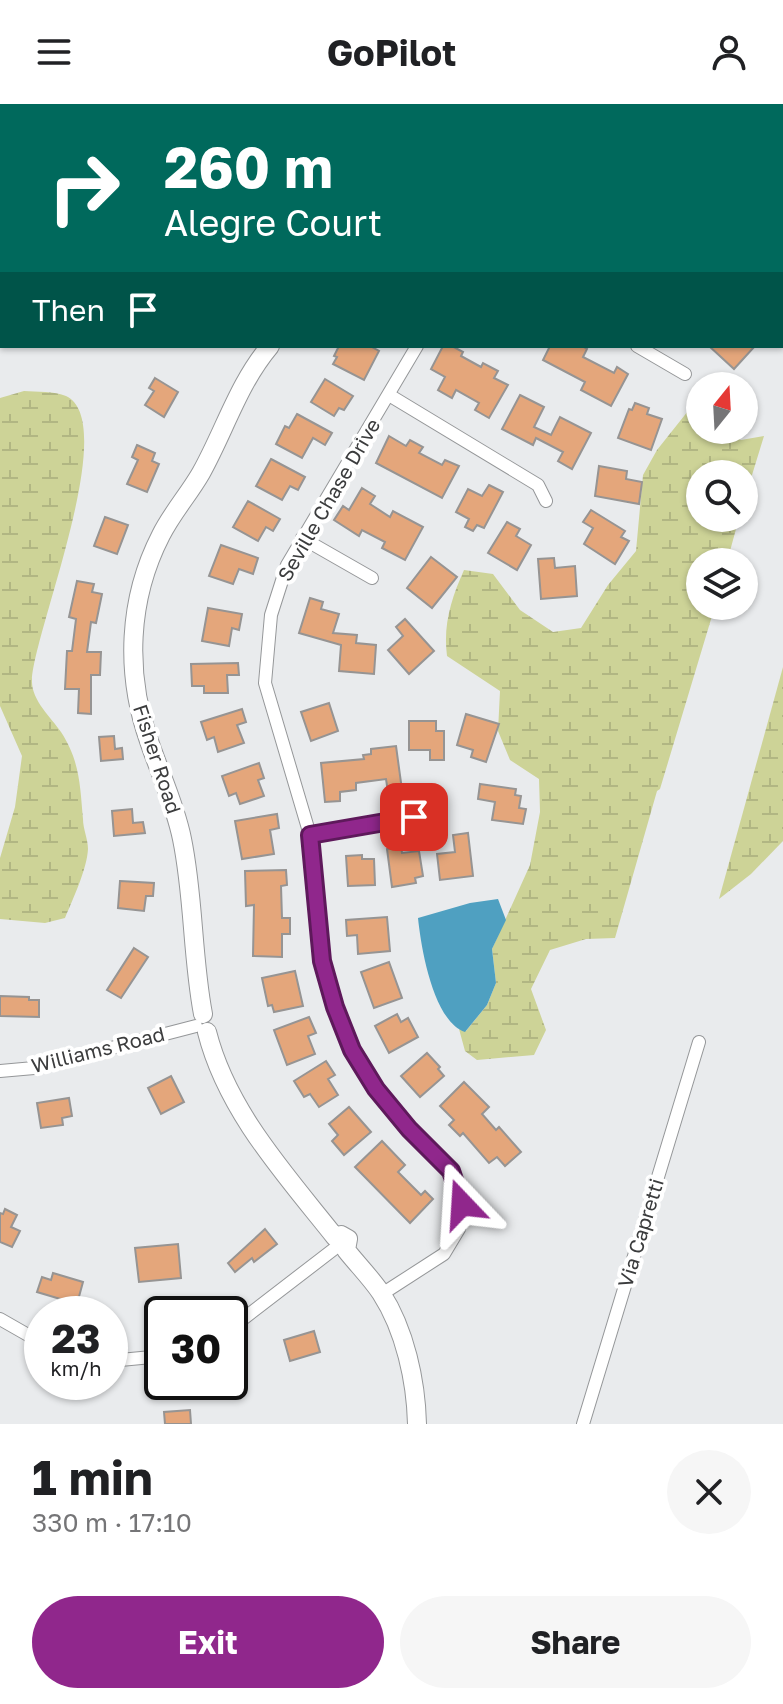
<!DOCTYPE html>
<html lang="en">
<head>
<meta charset="utf-8">
<style>
  body { margin:0; font-family:"Golos Text",sans-serif; background:#f6f6f6; color:#202124; height:100vh; display:flex; flex-direction:column; font-size:30px; white-space:nowrap }
  * { box-sizing:border-box; margin:0 }
  p { font-size:26px; color:#757577 }
  .icon { flex:none; width:44px; height:44px; fill:none; stroke:currentColor; stroke-width:2; stroke-linecap:round; stroke-linejoin:round }
  .map { position:relative; height:1320px; overflow:hidden }
  .sheet { display:flex; flex-direction:column; background:#fff; flex:1 }
  .sheet>* { flex:none }
  .hud { position:absolute; left:0px; top:0px; width:784px; height:244px; box-shadow:0 2px 6px #0004; background:#00695c; color:#fff; overflow:hidden }
  .needle { width:52px; rotate:18deg }
  .controls { position:absolute; left:686px; top:268px; display:grid; gap:16px }
  .controls a { display:grid; place-items:center; width:72px; height:72px; border-radius:50%; background:#fff; box-shadow:0 2px 6px #0004; font-size:40px }
  .speed { position:absolute; left:24px; top:1192px; display:flex; gap:16px; font-size:40px; font-weight:700; text-align:center }
  .speed>* { display:grid; place-content:center; width:104px; height:104px; border-radius:50%; background:#fff; box-shadow:0 2px 6px #0004; line-height:1 }
  .speed small { font-size:20px; font-weight:400 }
  .speed .limit { border:4px solid #111; border-radius:12px; background:#fff; color:#111 }
  .pin { position:absolute; display:grid; place-items:center; width:68px; height:68px; color:#fff; margin:-34px; border-radius:16px; box-shadow:0 4px 12px #0006 }
  .me { position:absolute; width:88px; margin:-44px; rotate:340deg; stroke-linejoin:round; filter:drop-shadow(0 0 6px #0008) }
  .turn { display:flex; align-items:center; gap:28px; height:168px; padding:0 32px; font-size:36px }
  .turn .icon { width:104px; height:104px; stroke-width:2.5 }
  .turn b { display:block; font-size:56px; line-height:68px }
  .then { display:flex; align-items:center; height:76px; padding:0 32px; background:#0003; gap:16px; font-size:30px }
  .round { display:grid; place-items:center; flex:none; width:84px; height:84px; border-radius:42px; background:#f6f6f6 }
  .head { display:flex; align-items:center; justify-content:space-between; height:136px; padding:0 32px }
  h1 { font-size:48px; font-weight:700; line-height:60px }
  .button { display:flex; gap:16px; margin-top:auto; padding:16px 32px }
  .button a { flex:1; height:92px; border-radius:48px; background:#90278c; color:#fff; font-size:32px; font-weight:700; line-height:92px; text-align:center }
  .button a+a { background:#f6f6f6; color:#202124 }
  header { display:flex; justify-content:space-between; align-items:center; height:104px; padding:0 32px; background:#fff; font-size:36px; font-weight:700 }
  .map>svg:first-child { display:block }
</style>
</head>
<body>
<header><svg class="icon" aria-label="menu" viewBox="0 0 24 24"><path d="M4 6h16M4 12h16M4 18h16"/></svg>GoPilot<svg class="icon" aria-label="person" viewBox="0 0 24 24"><circle cx="12" cy="8" r="4"/><path d="M4 21q1-7 8-7t8 7"/></svg></header>
<div class="map">
<svg width="783" height="1320" viewBox="0 0 783 1320">
  <defs>
    <pattern id="wetland-marsh" width="20" height="14" patternUnits="userSpaceOnUse" patternTransform="scale(2)"><rect width="20" height="14" fill="#cdd397"/><path d="M1 5h8M5 5V1M11 12h8M15 12V8" fill="none" stroke="#b1b683"/></pattern>
  </defs>
  <rect width="100%" height="100%" fill="#e9ebed"/>
  <g fill="url(#wetland-marsh)">
    <path d="M 24,287 C 36,288 55,287 66,292 C 121,318 34,527 32,576 C 31,596 51,613 61,628 C 80,657 80,682 83,715 C 83,725 88,735 88,745 C 87,765 73,795 65,814 L 45,819 L 0,815 L 0,754 L 15,703 L 22,652 L 0,602 L 0,294 Z"/>
    <path d="M 688,307 L 700,314 L 700,326 L 720,326 L 741,336 L 764,332 L 744,397 L 744,370 L 700,370 L 700,414 L 739,414 L 727,458 L 700,458 L 700,502 L 715,502 L 660,685 L 657,687 L 615,834 L 586,835 L 550,846 L 531,885 L 546,926 L 534,951 L 477,956 L 465,947 L 459,925 L 466,927 L 487,901 L 496,879 L 492,845 L 530,761 L 540,708 L 539,675 L 510,656 L 498,627 L 500,587 L 447,552 C 443,521 451,495 464,466 L 493,470 L 520,506 L 553,528 L 581,524 L 608,481 L 636,447 L 643,371 L 657,346 Z"/>
    <polygon points="783,563 783,737 751,770 719,795"/>
  </g>
  <path fill="#4fa0c1" d="M 498,795 L 506,816 L 492,845 L 496,879 L 487,901 L 465,928 C 433,917 421,843 418,814 L 470,799 Z"/>
  <g fill="#e4a67b" stroke="#969493" stroke-width="2">
    <polygon points="339,242 370,242 379,247 364,276 333,260 337,253 334,252"/>
    <polygon points="443,242 452,242 463,248 461,252 481,263 483,259 498,267 494,274 508,281 489,314 475,306 479,299 456,286 452,294 438,286 445,273 431,265"/>
    <polygon points="550,242 582,242 587,245 583,253 614,269 617,263 628,270 611,302 581,286 585,278 543,256"/>
    <polygon points="709,242 755,242 734,265"/>
    <polygon points="155,274 178,288 164,313 145,301 154,287 149,284"/>
    <polygon points="325,275 353,292 344,306 339,304 334,312 311,298"/>
    <polygon points="520,291 544,303 534,323 551,331 560,313 591,329 572,365 558,357 563,348 536,334 533,341 502,325"/>
    <polygon points="635,299 649,304 647,310 662,315 651,346 618,334 629,305 632,306"/>
    <polygon points="297,310 332,329 325,341 313,334 302,354 276,340 285,322 289,324"/>
    <polygon points="389,332 406,342 410,336 423,343 419,349 442,361 445,356 459,362 442,394 376,359"/>
    <polygon points="137,341 155,349 152,357 159,360 147,388 127,380 138,356 132,353"/>
    <polygon points="271,355 305,373 298,386 290,382 282,396 256,382"/>
    <polygon points="599,362 627,367 626,375 642,378 639,400 595,392"/>
    <polygon points="489,381 503,388 484,424 477,421 473,427 465,423 469,415 456,408 468,385 482,392"/>
    <polygon points="362,384 375,392 370,400 390,413 393,407 423,423 405,456 382,444 385,438 362,426 359,432 334,416 343,402 349,406"/>
    <polygon points="248,397 280,415 273,427 266,423 258,437 233,423"/>
    <polygon points="591,406 625,427 621,433 629,437 615,460 584,440 593,424 583,418"/>
    <polygon points="105,413 128,421 117,450 94,442"/>
    <polygon points="507,418 520,425 516,432 531,441 517,466 488,449"/>
    <polygon points="221,441 258,454 253,470 239,465 233,480 209,472"/>
    <polygon points="431,453 457,473 432,504 407,484"/>
    <polygon points="554,454 555,464 575,462 577,492 541,495 538,455"/>
    <polygon points="77,477 94,480 92,488 102,490 96,519 91,518 87,548 101,548 100,571 91,571 91,610 78,609 79,585 65,585 67,547 72,547 76,515 69,513"/>
    <polygon points="310,494 323,498 321,505 339,510 333,529 357,531 356,539 376,541 374,570 339,567 341,541 299,529"/>
    <polygon points="208,504 242,510 239,526 232,524 229,542 202,537"/>
    <polygon points="405,515 434,547 409,570 388,546 403,532 396,523"/>
    <polygon points="238,559 239,571 227,571 228,589 204,589 204,582 192,582 191,560"/>
    <polygon points="329,599 338,627 311,637 301,608"/>
    <polygon points="242,605 246,618 237,621 244,639 218,648 214,633 207,636 201,618"/>
    <polygon points="466,610 499,620 486,658 471,653 473,646 457,641"/>
    <polygon points="409,617 436,617 436,627 444,627 444,656 430,656 430,646 409,646"/>
    <polygon points="114,632 115,645 122,644 123,655 101,657 99,633"/>
    <polygon points="396,642 402,686 388,688 386,675 356,679 356,686 340,688 340,697 325,698 321,659 364,655 363,651 371,650 371,645"/>
    <polygon points="259,659 264,674 258,676 264,692 240,700 236,689 229,692 222,672"/>
    <polygon points="480,680 516,685 515,691 521,692 519,704 526,705 523,720 492,716 495,698 478,695"/>
    <polygon points="132,705 133,719 143,718 145,729 114,732 112,707"/>
    <polygon points="277,710 279,724 270,726 274,750 242,755 235,717"/>
    <polygon points="468,729 473,772 440,776 437,750 455,748 453,731"/>
    <polygon points="401,743 402,749 419,747 423,772 415,774 416,779 392,783 387,745"/>
    <polygon points="362,751 362,755 374,755 375,781 348,782 346,752"/>
    <polygon points="286,766 287,781 281,782 282,814 290,814 290,830 282,830 282,853 253,852 254,801 246,802 245,767"/>
    <polygon points="120,777 154,779 153,792 146,792 144,807 118,804"/>
    <polygon points="387,813 390,847 358,850 357,831 347,832 346,816"/>
    <polygon points="134,844 148,853 121,894 107,886"/>
    <polygon points="389,858 402,894 374,904 361,868"/>
    <polygon points="295,867 303,902 274,908 272,901 268,902 262,874"/>
    <polygon points="0,892 29,893 29,896 39,896 39,913 0,912"/>
    <polygon points="397,910 401,918 408,914 418,933 389,949 375,922"/>
    <polygon points="309,913 316,929 308,932 315,950 287,961 274,926"/>
    <polygon points="427,949 440,963 438,965 444,972 420,993 401,972"/>
    <polygon points="326,957 335,971 328,975 338,991 319,1003 310,990 304,993 294,977"/>
    <polygon points="171,972 184,998 161,1010 148,984"/>
    <polygon points="464,978 489,1003 482,1010 496,1026 499,1023 521,1048 505,1062 497,1053 489,1059 463,1029 460,1032 449,1021 454,1016 440,1002"/>
    <polygon points="69,994 72,1012 62,1014 63,1021 41,1024 37,999"/>
    <polygon points="349,1003 371,1028 344,1051 332,1037 338,1031 329,1020"/>
    <polygon points="382,1037 405,1061 398,1068 421,1091 425,1087 433,1095 410,1119 355,1063"/>
    <polygon points="5,1105 17,1111 11,1123 20,1127 12,1143 0,1138 0,1109 3,1110"/>
    <polygon points="265,1125 277,1140 254,1158 252,1154 235,1168 228,1159"/>
    <polygon points="178,1140 181,1174 139,1178 135,1144"/>
    <polygon points="53,1169 83,1178 77,1200 37,1188 42,1173 51,1176"/>
    <polygon points="314,1227 320,1248 290,1257 284,1236"/>
    <polygon points="190,1306 191,1320 165,1320 164,1308"/>
  </g>
  <g fill="none" stroke-linecap="round" stroke-linejoin="round">
    <defs>
      <g id="street">
        <polyline points="557,2 558,0"/>
        <polyline points="0,122 2,123"/>
        <polyline points="637,242 685,270"/>
        <polyline points="389,291 538,381 546,397"/>
        <polyline points="302,434 372,474"/>
        <polyline points="310,731 439,708"/>
        <polyline points="0,967 34,964 196,922"/>
        <polyline points="382,1190 444,1150 459,1125 462,1100 451,1067 409,1025 376,985 352,946 335,903 322,857 310,731 265,579 271,511 287,461 417,242"/>
        <polyline points="0,1215 42,1239"/>
        <polyline points="230,1225 334,1145"/>
        <polyline points="110,1257 162,1252"/>
        <polyline points="583,1320 699,938"/>
      </g>
      <g id="secondary">
        <polyline points="409,2 410,0"/>
        <path d="M 203,910 C 192,852 194,793 182,735 C 175,700 160,670 149,637 C 125,569 128,495 161,431 C 172,409 189,390 201,369 C 225,326 238,280 270,242"/>
        <path d="M 207,928 C 227,1007 285,1070 335,1133 L 341,1131 L 348,1135 L 346,1146 C 357,1160 371,1174 381,1189 C 405,1226 416,1277 417,1320"/>
      </g>
    </defs>
    <use href="#street" stroke="#959799" stroke-width="14"/>
    <use href="#secondary" stroke="#959799" stroke-width="20"/>
    <use href="#street" stroke="#fff" stroke-width="12"/>
    <use href="#secondary" stroke="#fff" stroke-width="18"/>
  </g>
  <g fill="none" stroke-linecap="round" stroke-linejoin="round">
    <defs>
      <polyline id="route" points="414,713 310,731 322,857 335,903 352,946 376,985 409,1025 451,1067 462,1100"/>
    </defs>
    <use href="#route" stroke="#5e195b" stroke-width="20"/>
    <use href="#route" stroke="#90278c" stroke-width="14"/>
  </g>
  <g text-anchor="middle" stroke-width="8" stroke-linejoin="round" paint-order="stroke">
    <g font-size="20" fill="#3b3c3d" stroke="#fff">
      <text transform="translate(329 396) rotate(-60)" y="7">Seville Chase Drive</text>
      <text transform="translate(157 655) rotate(72)" y="7">Fisher Road</text>
      <text transform="translate(98 946) rotate(-14)" y="7">Williams Road</text>
      <text transform="translate(641 1129) rotate(-73)" y="7">Via Capretti</text>
    </g>
  </g>
</svg>
<div class="controls">
<a><svg class="needle" viewBox="-14 -14 28 28"><path d="M0-13l5 13h-10z" fill="#e53935"/><path d="M0 13l5-13h-10z" fill="#757577"/></svg></a>
<a><svg class="icon" aria-label="search" viewBox="0 0 24 24"><circle cx="10" cy="10" r="6"/><path d="M15 15l6 6"/></svg></a>
<a><svg class="icon" aria-label="layers" viewBox="0 0 24 24"><path d="M12 4l9 5-9 5-9-5zM3 14l9 5 9-5"/></svg></a>
</div>
<div class="speed"><div>23<small>km/h</small></div><div class="limit">30</div></div>
<div class="pin" style="left:414px;top:713px;background:#d93025"><svg class="icon" aria-label="arrive" viewBox="0 0 24 24"><path d="M6 21V4h12l-3 4 3 4H6"/></svg></div>
<svg class="me" style="left:462px;top:1100px" viewBox="-20 -20 40 40"><path d="M0-17L14 15 0 8-14 15z" fill="#90278c" stroke="#fff" stroke-width="4"/></svg>
<div class="hud">
<div class="turn"><svg class="icon" aria-label="right" viewBox="0 0 24 24"><path d="M7 20v-9h11M14 6l5 5-5 5"/></svg><div><b>260 m</b>Alegre Court</div></div>
<div class="then">Then<svg class="icon" aria-label="arrive" viewBox="0 0 24 24"><path d="M6 21V4h12l-3 4 3 4H6"/></svg></div>
</div>
</div>
<section class="sheet">
<div class="head"><div><h1>1 min</h1><p>330 m · 17:10</p></div><a class="round"><svg class="icon" aria-label="close" viewBox="0 0 24 24"><path d="M6 6l12 12M18 6L6 18"/></svg></a></div>
<div class="button"><a>Exit</a><a>Share</a></div>
</section>
</body>
</html>
